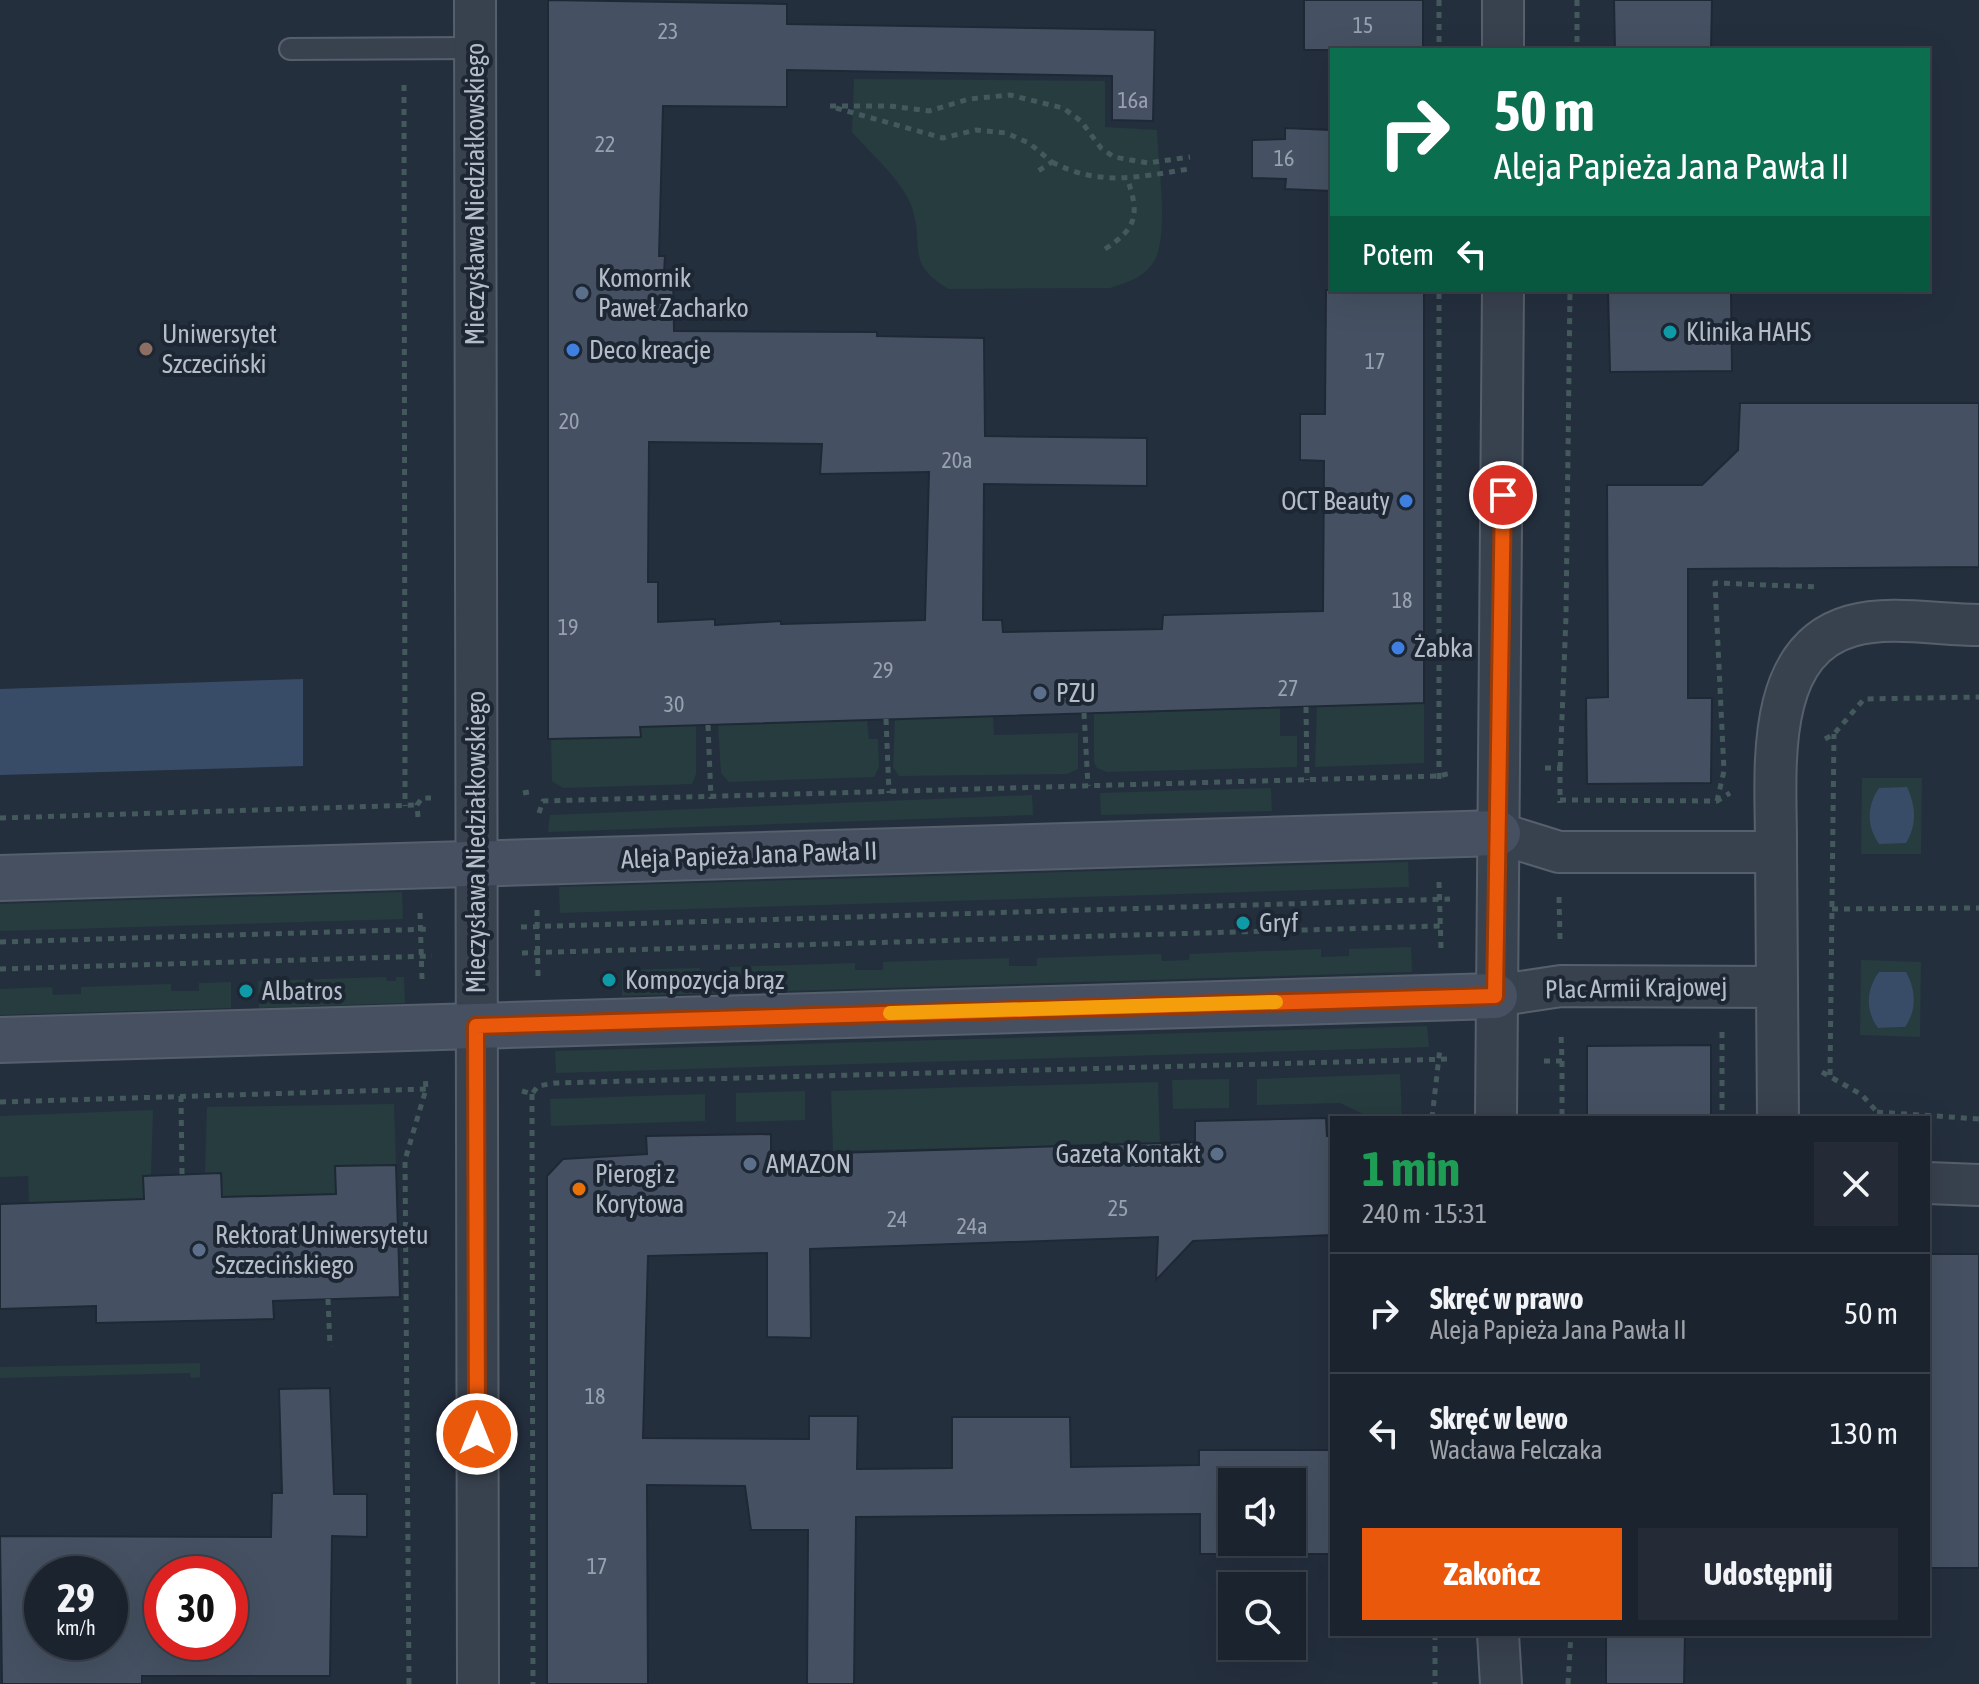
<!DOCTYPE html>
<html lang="pl">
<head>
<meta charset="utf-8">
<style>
  body { margin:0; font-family:"Asap Condensed",sans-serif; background:#242b36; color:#f1f3f6; height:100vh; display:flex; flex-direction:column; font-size:30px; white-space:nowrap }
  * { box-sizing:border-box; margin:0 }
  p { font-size:26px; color:#a0a4aa }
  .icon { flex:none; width:44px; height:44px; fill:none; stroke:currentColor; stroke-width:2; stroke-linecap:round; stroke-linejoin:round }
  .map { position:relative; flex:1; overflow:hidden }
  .panel { position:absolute; left:1330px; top:1116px; width:600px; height:520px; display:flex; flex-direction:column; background:#1b232e; border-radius:0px; box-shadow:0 8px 32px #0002,0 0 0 2px #39404a }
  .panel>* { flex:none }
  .top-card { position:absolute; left:1330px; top:48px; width:600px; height:244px; border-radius:0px; box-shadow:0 8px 32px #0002,0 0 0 2px #39404a; background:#0b6e4f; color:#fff; overflow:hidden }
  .tools { position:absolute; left:1218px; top:1468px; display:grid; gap:16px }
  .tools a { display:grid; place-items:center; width:88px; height:88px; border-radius:0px; background:#1b232e; box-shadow:0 8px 32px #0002,0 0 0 2px #39404a; font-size:40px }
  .speed { position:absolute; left:24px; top:1556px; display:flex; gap:16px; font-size:40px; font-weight:700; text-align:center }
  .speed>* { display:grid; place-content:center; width:104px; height:104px; border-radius:50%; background:#1b232e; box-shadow:0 8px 32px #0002,0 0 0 2px #39404a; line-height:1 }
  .speed small { font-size:20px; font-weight:400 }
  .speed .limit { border:12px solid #d22; background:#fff; color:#111 }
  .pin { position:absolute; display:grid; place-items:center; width:68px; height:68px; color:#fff; margin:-34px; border:4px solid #fff; border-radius:50%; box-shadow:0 2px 8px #0007 }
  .me { position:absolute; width:88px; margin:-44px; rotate:0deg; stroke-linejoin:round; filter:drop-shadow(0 0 6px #0008) }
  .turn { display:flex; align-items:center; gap:28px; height:168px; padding:0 32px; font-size:36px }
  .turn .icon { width:104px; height:104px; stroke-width:2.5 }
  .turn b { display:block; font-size:56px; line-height:68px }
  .then { display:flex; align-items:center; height:76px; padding:0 32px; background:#0003; gap:16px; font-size:30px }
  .round { display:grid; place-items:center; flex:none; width:84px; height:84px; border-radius:0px; background:#242b36 }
  .summary { display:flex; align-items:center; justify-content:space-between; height:136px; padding:0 32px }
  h1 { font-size:48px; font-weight:700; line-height:60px; color:#1e9e55 }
  .action { display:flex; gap:16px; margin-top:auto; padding:16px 32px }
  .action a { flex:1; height:92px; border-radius:0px; background:#ea580c; color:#fff; font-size:32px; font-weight:700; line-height:92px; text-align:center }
  .action a+a { background:#242b36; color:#f1f3f6 }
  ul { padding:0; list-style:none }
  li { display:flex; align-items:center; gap:24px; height:120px; padding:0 32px; border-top:2px solid #39404a }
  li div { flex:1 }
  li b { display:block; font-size:30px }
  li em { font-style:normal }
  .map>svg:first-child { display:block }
</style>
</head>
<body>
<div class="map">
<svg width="1979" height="1684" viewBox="0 0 1979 1684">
  <rect width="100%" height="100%" fill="#242f3e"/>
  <g fill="#263c3f" fill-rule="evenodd">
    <path d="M 854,79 L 1105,81 L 1105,127 L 1157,130 C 1158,162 1170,238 1153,263 C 1143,278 1126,283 1110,288 L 949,289 C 903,263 926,245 911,205 C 900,178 871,154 852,132 Z"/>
    <polygon points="1424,703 1424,763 1315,767 1317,706"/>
    <polygon points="1280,708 1280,736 1297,736 1297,767 1107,772 1097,768 1094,762 1094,713"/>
    <polygon points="993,716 994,735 1078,733 1078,769 1067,774 899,776 893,767 895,719"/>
    <polygon points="867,720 869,739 878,739 879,767 874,777 729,782 721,773 718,724"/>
    <polygon points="696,725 696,774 692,784 563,788 552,781 551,739 640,737 640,727"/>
    <path d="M 1862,778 L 1922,778 L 1921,854 L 1861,854 ZM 1879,788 L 1906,843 L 1879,843 C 1866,826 1868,805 1879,788 Z"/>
    <polygon points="1271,788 1272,811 1101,815 1100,793"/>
    <polygon points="1032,795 1033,815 548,832 550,815"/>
    <polygon points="1408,862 1409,887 560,913 559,887"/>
    <polygon points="402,892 403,919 0,931 0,904"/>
    <polygon points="1411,947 1412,972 622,996 622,970 700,968 701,976 727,975 728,967 855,963 855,970 883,970 883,962 1009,958 1009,966 1037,966 1037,958 1161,954 1162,961 1189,960 1190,954 1321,949 1321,957 1349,956 1349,949"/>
    <path d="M 1861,960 L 1921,962 L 1920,1037 L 1860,1035 ZM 1879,972 L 1905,1027 L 1878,1028 C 1865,1010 1866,989 1879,972 Z"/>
    <polygon points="386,977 387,981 396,981 396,977 404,977 405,1003 259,1008 258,981"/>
    <polygon points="231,982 231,1008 0,1015 0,989 52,987 53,995 81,994 81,987 171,984 171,991 199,991 199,983"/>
    <polygon points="1427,1026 1429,1047 556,1073 555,1051"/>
    <polygon points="1400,1074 1402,1117 1371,1118 1340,1103 1257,1105 1257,1079"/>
    <polygon points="1229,1079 1229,1108 1173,1109 1172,1080"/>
    <polygon points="1158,1082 1160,1143 833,1151 831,1091"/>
    <polygon points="805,1091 805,1120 736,1122 736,1093"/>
    <polygon points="705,1094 705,1121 551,1126 550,1099"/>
    <polygon points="394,1104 396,1165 336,1166 336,1194 222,1197 205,1174 207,1107"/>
    <polygon points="153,1110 151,1176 143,1176 144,1199 29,1203 28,1176 0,1177 0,1116"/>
    <polygon points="200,1363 200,1377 191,1378 190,1373 0,1378 0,1367"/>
  </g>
  <g fill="#394c67">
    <polygon points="303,679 303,766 0,775 0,689"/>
    <path d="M 1907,787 C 1916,806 1917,825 1906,843 L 1879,844 C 1866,826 1867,805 1879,788 Z"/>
    <path d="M 1879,972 L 1906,972 C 1916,990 1917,1010 1905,1027 L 1878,1028 C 1865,1011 1866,989 1879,972 Z"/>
  </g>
  <g fill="#455162" stroke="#1f2835" stroke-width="2" fill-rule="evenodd">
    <path d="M 548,0 L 787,4 L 787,24 L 1155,30 L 1153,121 L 1112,120 L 1112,76 L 787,70 L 787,107 L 663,106 L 659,256 L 665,256 L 664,273 L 673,273 L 674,331 L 877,332 L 877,336 L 984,338 L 985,436 L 1147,438 L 1147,486 L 984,484 L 983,620 L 1002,620 L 1003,632 L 1162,629 L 1163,615 L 1323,611 L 1324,461 L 1300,460 L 1300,414 L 1325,414 L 1326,290 L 1424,290 L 1424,703 L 640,727 L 641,737 L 548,739 ZM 649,442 L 822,444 L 820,474 L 929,472 L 925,620 L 781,624 L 781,621 L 715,625 L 715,619 L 658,622 L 658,582 L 648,582 Z"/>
    <rect x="1304" y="0" width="119" height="50"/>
    <polygon points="1614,0 1712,0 1711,50 1615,50"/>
    <polygon points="1285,128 1332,130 1332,191 1285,189 1286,179 1252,178 1252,140 1285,139"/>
    <polygon points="1608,290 1731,290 1732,371 1610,372"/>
    <polygon points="1740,403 1979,403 1979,567 1688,569 1688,698 1712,698 1711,783 1587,784 1586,698 1608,697 1607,485 1702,485 1738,450"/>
    <polygon points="1711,1045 1711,1118 1587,1118 1587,1046"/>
    <path d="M 1326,1118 L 1327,1136 L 1332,1136 L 1332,1235 L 1193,1241 L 1156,1280 L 1158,1237 L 810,1249 L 811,1338 L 767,1337 L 767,1253 L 648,1256 L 643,1438 L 809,1439 L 809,1416 L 858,1416 L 857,1469 L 952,1468 L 952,1417 L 1070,1417 L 1071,1467 L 1199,1465 L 1199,1450 L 1332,1450 L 1332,1554 L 1200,1554 L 1200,1514 L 856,1517 L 854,1684 L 807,1684 L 808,1530 L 751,1530 L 745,1486 L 647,1485 L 648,1684 L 547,1684 L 547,1176 L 563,1159 L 647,1154 L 646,1136 L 771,1134 L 771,1155 L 1195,1142 L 1195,1121 ZM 1232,1482 L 1292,1482 L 1292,1542 L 1232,1542 Z"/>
    <polygon points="396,1165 400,1297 273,1301 274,1319 96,1323 96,1306 0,1309 0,1204 144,1199 143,1176 221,1173 222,1197 336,1194 335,1166"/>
    <rect x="1928" y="1254" width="51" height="314"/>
    <path d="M 330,1388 L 334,1494 L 367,1494 L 367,1537 L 332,1536 L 330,1676 L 142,1676 L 142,1684 L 2,1684 L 0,1536 L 271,1537 L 272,1493 L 282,1493 L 279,1389 ZM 42,1574 L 110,1574 L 110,1642 L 42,1642 ZM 162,1574 L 230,1574 L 230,1642 L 162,1642 Z"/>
    <polygon points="1606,1634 1685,1634 1684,1684 1606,1684"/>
  </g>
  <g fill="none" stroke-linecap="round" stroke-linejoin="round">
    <defs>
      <polyline id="lane" points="290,49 475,48"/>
      <g id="street">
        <polyline points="475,0 478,1684"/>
        <polyline points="1503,50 1503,0"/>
        <path d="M 1498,833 L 1559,852 L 1776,852 C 1777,780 1760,652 1851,626 C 1890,615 1939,625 1979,625"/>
        <polyline points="1776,852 1777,987"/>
        <polyline points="1495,996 1561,986 1777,987 1778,1118"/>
        <polyline points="1496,1118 1503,290"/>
        <polyline points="1928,1183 1979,1185"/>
        <polyline points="1498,1634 1501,1684"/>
      </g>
      <g id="secondary">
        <polyline points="0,878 1498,833"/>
        <polyline points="0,1040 1495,996"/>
      </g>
    </defs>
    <use href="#lane" stroke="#565f6c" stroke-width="24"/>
    <use href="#street" stroke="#565f6c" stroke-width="44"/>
    <use href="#secondary" stroke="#565f6c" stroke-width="48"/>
    <g stroke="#44595c" stroke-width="5" stroke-dasharray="6 6" stroke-linecap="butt">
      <polyline points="1439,0 1439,50"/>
      <polyline points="1577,0 1577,50"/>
      <polyline points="404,85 405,806"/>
      <polyline points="830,106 890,106 929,111 969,99 1010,95 1063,108 1081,121 1101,148 1114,157 1148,163 1190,157"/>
      <polyline points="836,108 943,138 976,130 1006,133 1029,143 1052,162 1038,171"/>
      <path d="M 1052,162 C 1101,187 1137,177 1189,169"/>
      <path d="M 1105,249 C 1137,228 1140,215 1127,178"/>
      <polyline points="1306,707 1307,780"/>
      <polyline points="1084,713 1088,786"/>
      <polyline points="886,719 889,793"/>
      <polyline points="708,725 711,799"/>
      <polyline points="1825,739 1834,734 1864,699 1979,697"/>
      <polyline points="1545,768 1560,768 1560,803"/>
      <polyline points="1560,768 1566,616 1570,290"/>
      <polyline points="1439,779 1439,290"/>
      <polyline points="523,793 534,791"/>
      <polyline points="1560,800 1717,801 1730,793"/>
      <polyline points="1717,801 1724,771 1715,583 1820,587"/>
      <polyline points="539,813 543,801 1439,776 1451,773"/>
      <polyline points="418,817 417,805 422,798 431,798"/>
      <polyline points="0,818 417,805"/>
      <polyline points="1439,882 1441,948"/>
      <polyline points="1559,897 1560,939"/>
      <polyline points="1832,909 1979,908"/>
      <polyline points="537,910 538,976"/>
      <polyline points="420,913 422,979"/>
      <polyline points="521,927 1450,899"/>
      <polyline points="0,942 431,929"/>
      <polyline points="522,953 1440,926"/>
      <polyline points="0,969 432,956"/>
      <polyline points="1722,1032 1722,1118"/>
      <polyline points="1544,1061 1562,1061 1561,1033"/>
      <polyline points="1562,1061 1562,1118"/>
      <polyline points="1822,1072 1862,1095 1877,1112 1877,1118"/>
      <polyline points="1830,1075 1834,734"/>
      <polyline points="522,1091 532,1094 538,1086 555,1083 1450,1059"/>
      <polyline points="532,1094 533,1684"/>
      <polyline points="181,1096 182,1175"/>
      <polyline points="0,1102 427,1089"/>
      <polyline points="1877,1112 1979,1119"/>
      <polyline points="1432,1118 1440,1048"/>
      <polyline points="328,1299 330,1347"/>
      <polyline points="1435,1634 1435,1684"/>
      <polyline points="409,1684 405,1160 426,1089 425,1076"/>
      <polyline points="1568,1684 1571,1634"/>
    </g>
    <use href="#lane" stroke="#38414e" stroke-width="20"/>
    <use href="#street" stroke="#38414e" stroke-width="40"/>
    <use href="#secondary" stroke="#465061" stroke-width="44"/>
  </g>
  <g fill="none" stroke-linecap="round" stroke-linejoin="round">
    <defs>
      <polyline id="route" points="477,1434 476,1026 1495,996 1503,495"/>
    </defs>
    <use href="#route" stroke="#983908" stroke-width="20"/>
    <use href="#route" stroke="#ea580c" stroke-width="14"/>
    <polyline stroke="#f59e0b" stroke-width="14" points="890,1013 1276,1002"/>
  </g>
  <g fill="#5c6f8a" stroke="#1d2633" stroke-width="3">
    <circle cx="582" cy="293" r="8"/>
    <circle cx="1040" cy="693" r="8"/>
    <circle cx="1217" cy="1154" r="8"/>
    <circle cx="750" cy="1164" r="8"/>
    <circle cx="199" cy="1250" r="8"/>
  </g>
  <g fill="#0f9aa8" stroke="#1d2633" stroke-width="3">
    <circle cx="1670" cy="332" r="8"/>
    <circle cx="1243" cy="923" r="8"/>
    <circle cx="609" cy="980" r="8"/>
    <circle cx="246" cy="991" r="8"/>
  </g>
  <circle fill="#8d6e63" stroke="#1d2633" stroke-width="3" cx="146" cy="349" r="8"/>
  <g fill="#3f7fe0" stroke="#1d2633" stroke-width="3">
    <circle cx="573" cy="350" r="8"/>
    <circle cx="1406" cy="501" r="8"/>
    <circle cx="1398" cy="648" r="8"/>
  </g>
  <circle fill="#e8710a" stroke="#1d2633" stroke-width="3" cx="579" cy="1189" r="8"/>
  <g text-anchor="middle" stroke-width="8" stroke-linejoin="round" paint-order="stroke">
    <g font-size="22" fill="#98a1af">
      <text x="1363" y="33">15</text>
      <text x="668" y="39">23</text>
      <text x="1133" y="108">16a</text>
      <text x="605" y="152">22</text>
      <text x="1284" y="166">16</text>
      <text x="1375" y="369">17</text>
      <text x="569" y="429">20</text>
      <text x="957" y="468">20a</text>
      <text x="1402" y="608">18</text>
      <text x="568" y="635">19</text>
      <text x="883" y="678">29</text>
      <text x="1288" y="696">27</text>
      <text x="674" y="712">30</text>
      <text x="1118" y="1216">25</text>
      <text x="897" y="1227">24</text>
      <text x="972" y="1234">24a</text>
      <text x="595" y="1404">18</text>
      <text x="597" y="1574">17</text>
    </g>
    <g font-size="26" fill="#b4bcc9" stroke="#1d2633">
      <text transform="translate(475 194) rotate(-90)" y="9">Mieczysława Niedziałkowskiego</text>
      <text transform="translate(476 842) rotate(-90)" y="9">Mieczysława Niedziałkowskiego</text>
      <text transform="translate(749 855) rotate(-2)" y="9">Aleja Papieża Jana Pawła II</text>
      <text transform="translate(1636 988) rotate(-1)" y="9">Plac Armii Krajowej</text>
    </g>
    <g font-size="26" fill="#b4bcc9" stroke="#1d2633" text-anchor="start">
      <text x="598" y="287">Komornik<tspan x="598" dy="30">Paweł Zacharko</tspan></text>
      <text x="1686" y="341">Klinika HAHS</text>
      <text x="162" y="343">Uniwersytet<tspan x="162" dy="30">Szczeciński</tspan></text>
      <text x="589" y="359">Deco kreacje</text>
      <text x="1390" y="510" text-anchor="end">OCT Beauty</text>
      <text x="1414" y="657">Żabka</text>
      <text x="1056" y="702">PZU</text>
      <text x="1259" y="932">Gryf</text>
      <text x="625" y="989">Kompozycja brąz</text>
      <text x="262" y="1000">Albatros</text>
      <text x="1201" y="1163" text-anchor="end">Gazeta Kontakt</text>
      <text x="766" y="1173">AMAZON</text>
      <text x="595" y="1183">Pierogi z<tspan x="595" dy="30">Korytowa</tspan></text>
      <text x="215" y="1244">Rektorat Uniwersytetu<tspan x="215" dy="30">Szczecińskiego</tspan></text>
    </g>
  </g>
</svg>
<div class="tools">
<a><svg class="icon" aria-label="sound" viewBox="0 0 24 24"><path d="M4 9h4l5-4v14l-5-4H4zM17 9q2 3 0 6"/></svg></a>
<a><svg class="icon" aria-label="search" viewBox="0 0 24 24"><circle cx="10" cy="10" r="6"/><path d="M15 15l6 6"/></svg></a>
</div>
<div class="speed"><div>29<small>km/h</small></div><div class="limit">30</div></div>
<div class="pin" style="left:1503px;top:495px;background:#d93025"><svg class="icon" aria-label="arrive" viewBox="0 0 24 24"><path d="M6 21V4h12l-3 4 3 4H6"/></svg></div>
<svg class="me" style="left:477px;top:1434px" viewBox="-20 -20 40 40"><circle r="17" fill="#ea580c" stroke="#fff" stroke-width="3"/><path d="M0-11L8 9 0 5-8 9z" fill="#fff"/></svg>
<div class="top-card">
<div class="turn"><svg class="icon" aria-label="right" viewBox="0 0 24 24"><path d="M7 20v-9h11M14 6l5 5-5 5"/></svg><div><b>50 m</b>Aleja Papieża Jana Pawła II</div></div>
<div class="then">Potem<svg class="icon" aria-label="left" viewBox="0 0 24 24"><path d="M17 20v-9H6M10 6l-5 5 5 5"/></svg></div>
</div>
<section class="panel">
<div class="summary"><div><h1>1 min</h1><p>240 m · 15:31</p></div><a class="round"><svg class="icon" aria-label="close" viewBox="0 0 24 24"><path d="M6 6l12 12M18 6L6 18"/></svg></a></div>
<ul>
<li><svg class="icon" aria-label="right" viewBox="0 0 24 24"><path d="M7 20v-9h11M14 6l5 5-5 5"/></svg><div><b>Skręć w prawo</b><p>Aleja Papieża Jana Pawła II</p></div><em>50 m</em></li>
<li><svg class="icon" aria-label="left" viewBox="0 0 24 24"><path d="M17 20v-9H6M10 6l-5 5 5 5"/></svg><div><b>Skręć w lewo</b><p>Wacława Felczaka</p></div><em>130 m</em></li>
</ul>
<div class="action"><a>Zakończ</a><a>Udostępnij</a></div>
</section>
</div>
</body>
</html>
